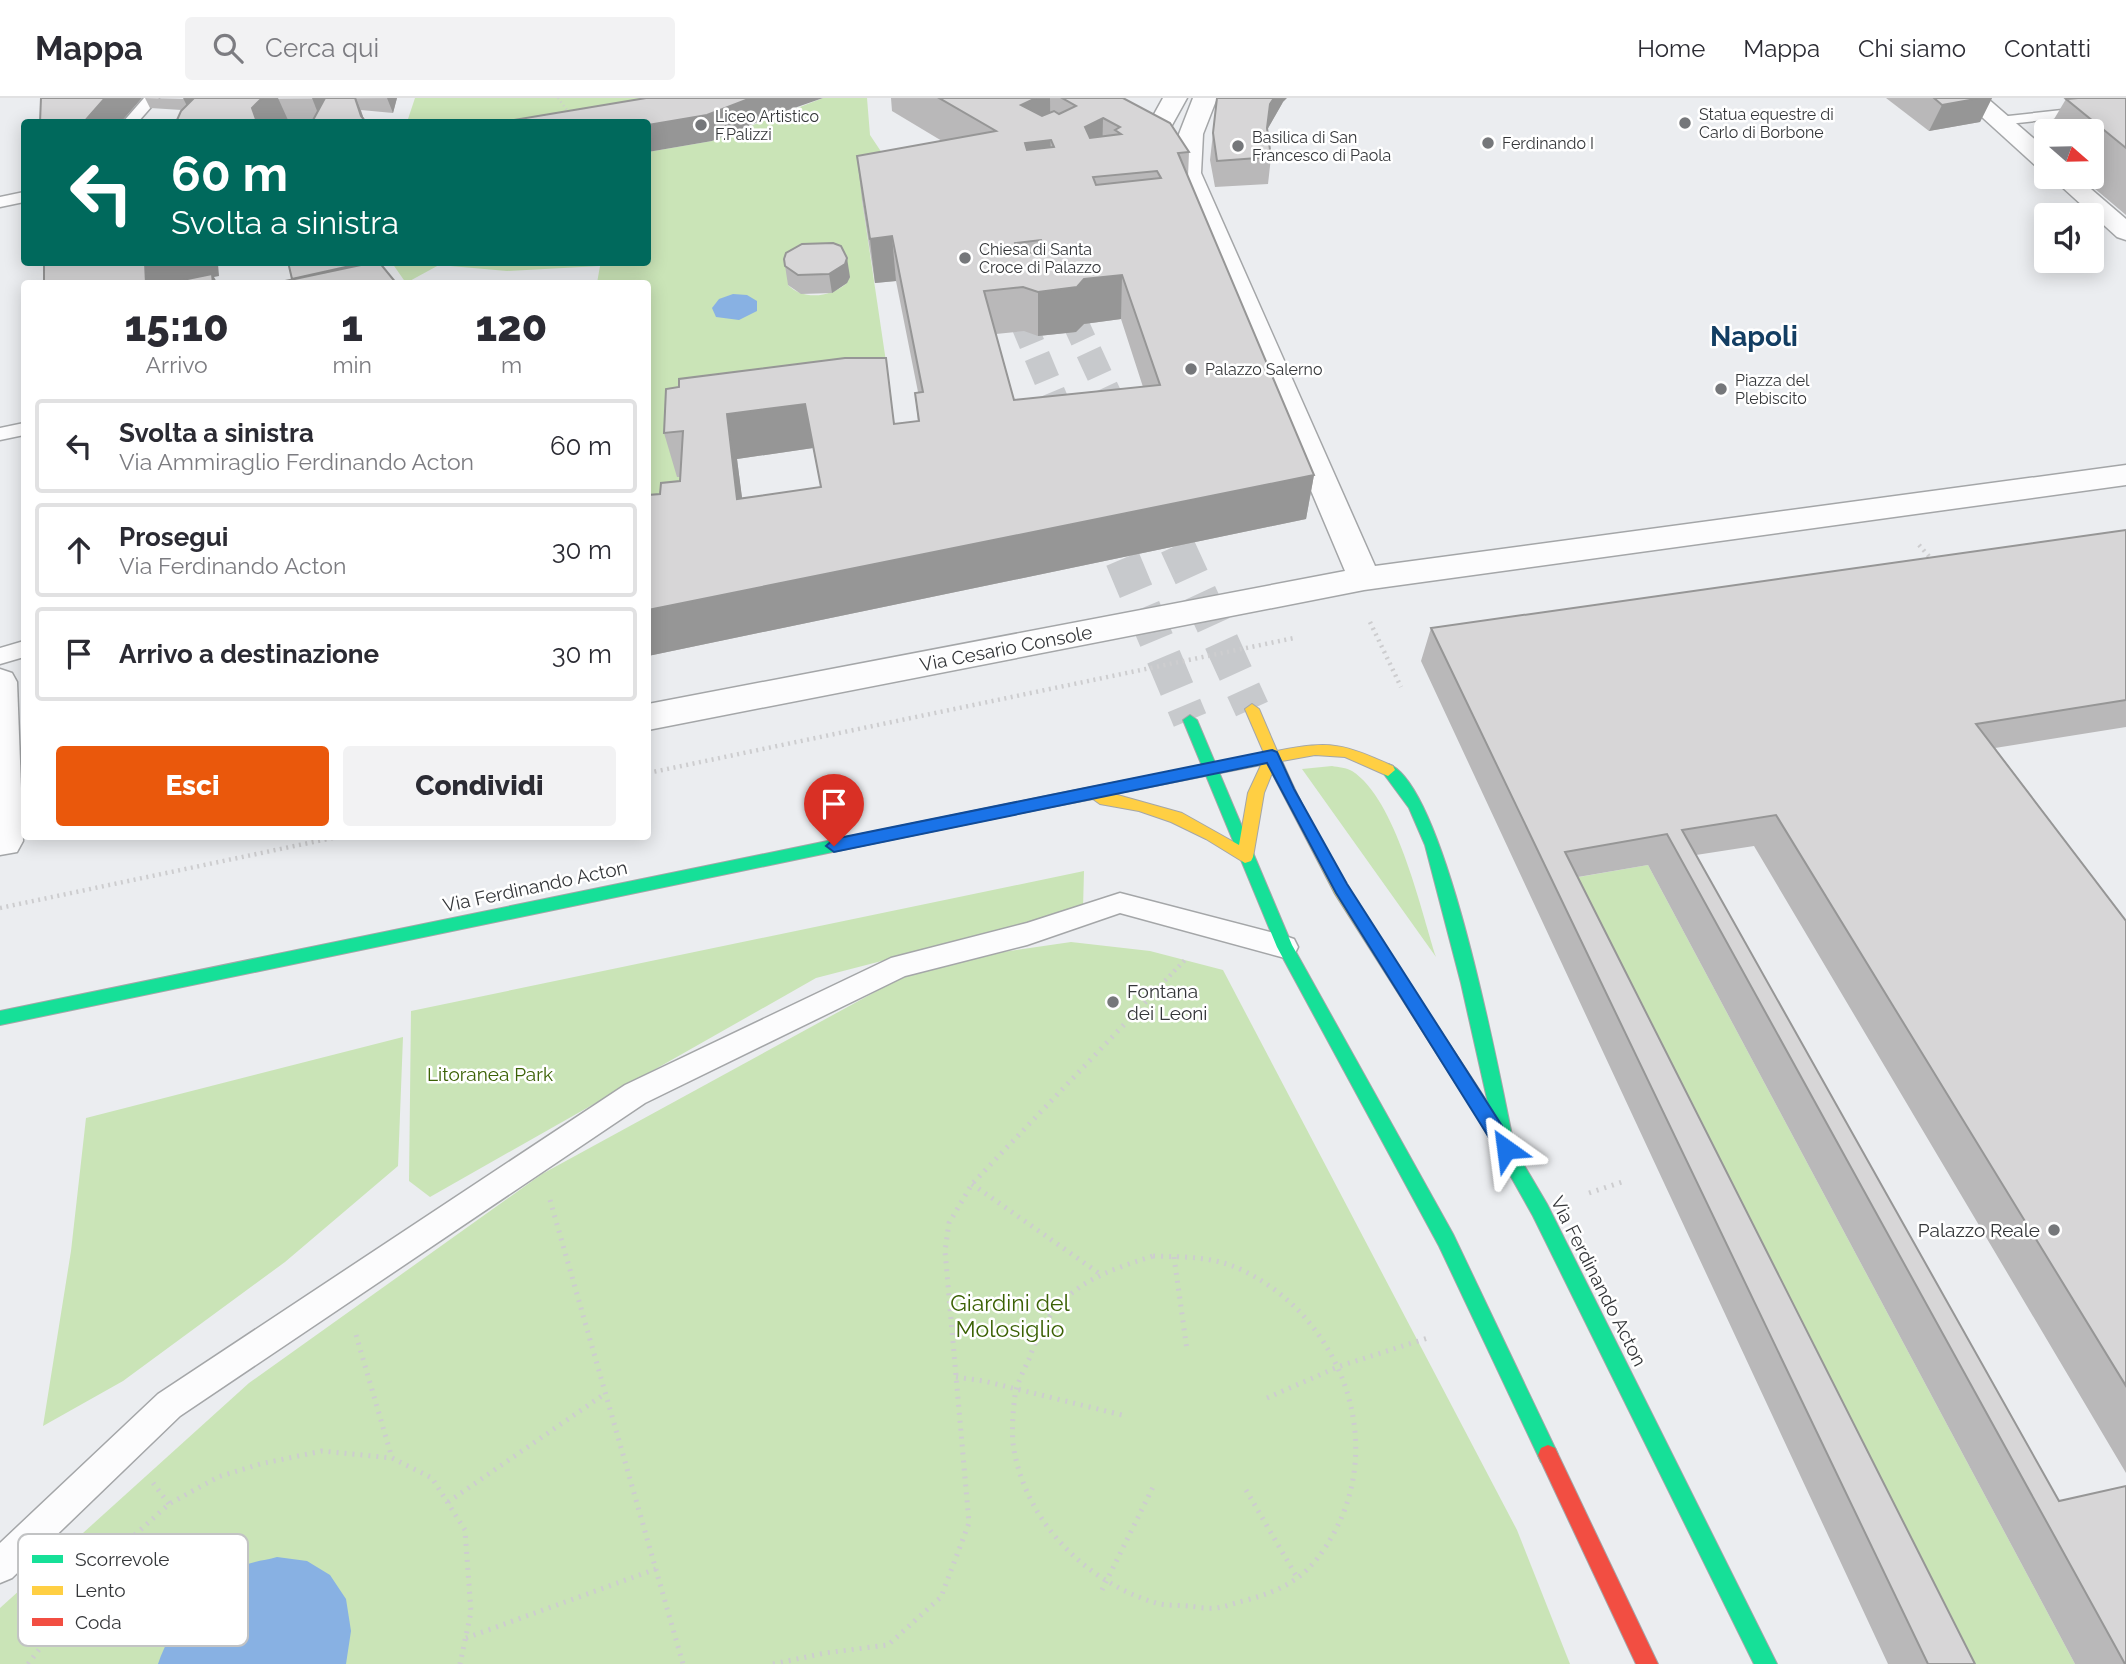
<!DOCTYPE html>
<html lang="it">
<head>
<meta charset="utf-8">
<style>
  body { margin:0; font-family:Raleway,sans-serif; background:#f2f2f3; color:#2b2b33; height:100vh; display:flex; flex-direction:column; font-size:26px; white-space:nowrap }
  * { box-sizing:border-box; margin:0 }
  p { font-size:23px; color:#7c7c81 }
  .icon { flex:none; width:38px; height:38px; fill:none; stroke:currentColor; stroke-width:2; stroke-linecap:round; stroke-linejoin:round }
  .map { position:relative; flex:1; overflow:hidden }
  .sheet { position:absolute; left:21px; top:182px; width:630px; height:560px; display:flex; flex-direction:column; background:#fff; border-radius:7px; box-shadow:0 4px 18px #0003 }
  .sheet>* { flex:none }
  .hud { position:absolute; left:21px; top:21px; width:630px; height:147px; border-radius:7px; box-shadow:0 4px 18px #0003; background:#00695c; color:#fff; overflow:hidden }
  .needle { width:46px; rotate:110deg }
  .fabs { position:absolute; left:2034px; top:21px; display:grid; gap:14px }
  .fabs a { display:grid; place-items:center; width:70px; height:70px; border-radius:7px; background:#fff; box-shadow:0 4px 18px #0003; font-size:35px }
  .pin { position:absolute; display:grid; place-items:center; width:60px; height:60px; color:#fff; margin:-72px -30px; border-radius:50% 50% 50% 0; rotate:-45deg; box-shadow:0 0 7px #0007 }
  .pin .icon { rotate:45deg }
  .me { position:absolute; width:77px; margin:-38px; rotate:329deg; stroke-linejoin:round; filter:drop-shadow(0 0 5px #0008) }
  .turn { display:flex; align-items:center; gap:24px; height:147px; padding:0 35px; font-size:32px }
  .turn .icon { width:91px; height:91px; stroke-width:2.5 }
  .turn b { display:block; font-size:49px; line-height:60px }
  .eta { display:flex; justify-content:space-evenly; align-items:center; height:119px; text-align:center }
  .eta b { font-size:42px; font-weight:800; line-height:49px }
  .button { display:flex; gap:14px; margin-top:auto; padding:14px 35px }
  .button a { flex:1; height:80px; border-radius:7px; background:#ea580c; color:#fff; font-size:28px; font-weight:800; line-height:80px; text-align:center }
  .button a+a { background:#f2f2f3; color:#2b2b33 }
  ul { padding:0; list-style:none }
  li { display:flex; align-items:center; gap:21px; height:94px; margin:0 14px 10px; padding:0 21px; border:4px solid #e1e1e2; border-radius:7px }
  li div { flex:1 }
  li b { display:block; font-size:26px }
  li em { font-style:normal }
  header { display:flex; align-items:center; gap:42px; box-sizing:border-box; height:98px; padding:0 35px; background:#fff; border-bottom:2px solid #e1e1e2 }
  header strong { font-size:33px }
  nav { display:flex; gap:38px; margin-inline-start:auto; font-size:24px }
  .search { width:490px; height:63px; background:#f2f2f3; display:flex; align-items:center; gap:18px; box-sizing:border-box; padding:0 24px; border-radius:7px; color:#7c7c81; font-size:26px }
  .map>svg:first-child { display:block }
</style>
</head>
<body>
<header>
<strong>Mappa</strong>
<div class="search"><svg class="icon" aria-label="search" viewBox="0 0 24 24"><circle cx="10" cy="10" r="6"/><path d="M15 15l6 6"/></svg>Cerca qui</div>
<nav><a>Home</a><a>Mappa</a><a>Chi siamo</a><a>Contatti</a></nav>
</header>
<div class="map">
<svg width="2126" height="1566" viewBox="0 0 2126 1566">
  <rect width="100%" height="100%" fill="#ebedf0"/>
  <g fill="#cae4b7" fill-rule="evenodd">
    <polygon points="415,0 653,0 617,24 407,24"/>
    <path d="M 823,0 L 867,0 L 870,37 L 882,55 L 862,102 L 892,304 L 851,304 L 677,379 L 695,378 L 648,442 L 648,186 L 597,185 L 600,168 L 507,173 L 439,167 L 406,185 L 392,165 L 648,164 L 648,54 L 712,43 ZM 847,185 C 831,199 804,203 788,187 Z"/>
    <path d="M 1332,668 C 1338,669 1347,670 1352,673 C 1396,701 1420,809 1436,859 L 1302,671 Z"/>
    <polygon points="1648,767 2075,1566 1932,1566 1550,784"/>
    <polygon points="1084,773 1083,811 816,880 430,1099 409,1083 411,913"/>
    <polygon points="1071,844 1150,853 1223,872 1517,1432 1570,1566 0,1566 0,1510 249,1285 542,1076 928,865"/>
    <polygon points="403,939 398,1068 285,1164 123,1283 43,1328 71,1153 86,1020"/>
  </g>
  <g fill="#88b1e3">
    <polygon points="733,196 747,197 757,203 757,213 739,222 716,219 712,210 719,201"/>
    <path d="M 277,1459 L 307,1463 L 330,1477 L 346,1501 L 351,1533 L 346,1566 L 158,1566 C 172,1525 204,1484 245,1467 C 255,1463 267,1462 277,1459 Z"/>
  </g>
  <g fill="none" stroke-linecap="round" stroke-linejoin="round">
    <g stroke="#c7c9cc" stroke-width="26" stroke-dasharray="26 13" stroke-linecap="butt">
      <polyline points="1056,183 1129,341"/>
      <polyline points="1007,186 1074,347"/>
    </g>
    <g stroke="#c7c9cc" stroke-width="35" stroke-dasharray="35 18" stroke-linecap="butt">
      <polyline points="1155,399 1252,611"/>
      <polyline points="1102,412 1190,622"/>
    </g>
    <defs>
      <g id="lane">
        <polygon points="144,0 159,0 138,24 123,24"/>
        <polygon points="2126,5 2126,13 1999,27 1992,23 1999,19"/>
        <polygon points="24,94 24,104 0,109 0,99"/>
        <polygon points="24,325 24,337 0,342 0,330"/>
        <polygon points="24,543 24,559 0,566 0,550"/>
        <polygon points="1120,795 1285,838 1294,841 1298,849 1294,857 1285,860 1120,815 1027,847 905,878 645,1005 180,1318 12,1480 0,1485 0,1445 158,1296 625,987 891,860 1027,825"/>
      </g>
      <g id="street">
        <path d="M 1076,0 L 1100,0 L 1128,23 L 1147,29 L 1163,0 L 1187,0 L 1166,38 C 1129,49 1098,31 1076,0 Z"/>
        <polygon points="1193,0 1217,0 1203,36 1201,75 1375,468 2126,367 2126,387 1364,492 648,632 648,606 1345,473 1177,75 1179,36"/>
        <polygon points="1961,0 1987,0 2046,51 2046,71 2037,69"/>
        <polygon points="2051,79 2077,79 2126,121 2126,142 2117,139"/>
        <polygon points="0,571 12,575 17,584 23,743 17,754 0,757"/>
      </g>
      <g id="fast">
        <polygon points="1190,617 1197,622 1292,847 1453,1136 1555,1350 1558,1357 1555,1364 1548,1367 1541,1364 1439,1148 1277,849 1183,622"/>
        <path d="M 1388,666 C 1445,684 1500,980 1513,1042 L 1511,1045 L 1547,1106 L 1777,1566 L 1754,1566 L 1533,1118 L 1471,1008 L 1474,1002 L 1480,1000 L 1488,1005 L 1461,885 L 1425,747 L 1409,710 L 1381,672 Z"/>
        <polygon points="871,734 876,736 879,740 876,744 871,746 0,927 0,913"/>
      </g>
      <path id="slow" d="M 1252,606 L 1259,611 L 1277,653 C 1332,642 1343,646 1393,668 L 1395,672 L 1388,678 L 1345,659 L 1315,657 L 1282,663 C 1334,784 1415,892 1486,1002 L 1489,1008 L 1486,1014 L 1480,1016 L 1474,1014 L 1335,796 L 1272,675 L 1264,695 L 1253,759 L 1251,763 L 1245,765 L 1206,741 L 1171,724 L 1139,713 L 1100,706 L 1093,701 L 1051,709 L 1043,703 L 1051,697 L 1264,655 L 1245,611 ZM 1261,667 L 1248,695 L 1239,747 L 1182,715 L 1114,696 Z"/>
      <g id="jam">
        <polygon points="1051,697 1059,703 1051,709 871,746 866,744 863,740 866,736 871,734"/>
        <polygon points="1548,1347 1555,1350 1658,1566 1636,1566 1538,1357 1541,1350"/>
      </g>
    </defs>
    <use href="#lane" stroke="#a4a6a8" stroke-width="3"/>
    <use href="#street" stroke="#a4a6a8" stroke-width="3"/>
    <use href="#fast" stroke="#a4a6a8" stroke-width="2"/>
    <use href="#slow" stroke="#a4a6a8" stroke-width="2"/>
    <use href="#jam" stroke="#a4a6a8" stroke-width="2"/>
    <polyline stroke="#cdcdcf" stroke-width="2.5" stroke-dasharray="1 3.5" stroke-linecap="butt" points="558,0 576,24"/>
    <g stroke="#cdcdcf" stroke-width="4.5" stroke-dasharray="2 4.5" stroke-linecap="butt">
      <polyline points="1919,447 1934,464"/>
      <polyline points="1370,524 1401,589"/>
      <polyline points="648,675 1294,540"/>
      <polyline points="0,810 342,738"/>
      <polyline points="1156,892 1185,862"/>
    </g>
    <g stroke="#cdcdcf" stroke-width="5" stroke-dasharray="2 6" stroke-linecap="butt">
      <polyline points="972,1086 1100,1176"/>
      <polyline points="1589,1095 1622,1084"/>
      <polyline points="550,1102 683,1566"/>
      <path d="M 1153,1158 C 1185,1159 1214,1158 1244,1173 C 1338,1219 1386,1338 1335,1433 C 1312,1476 1289,1491 1243,1503 C 1234,1505 1225,1509 1216,1510 C 1207,1511 1197,1509 1189,1508 C 1178,1507 1166,1508 1156,1505 C 1086,1484 1027,1425 1014,1352 C 1011,1336 1013,1313 1015,1297 C 1017,1285 1024,1272 1029,1261 C 1037,1239 1047,1217 1065,1201 C 1091,1177 1120,1169 1153,1158 Z"/>
      <polyline points="1174,1159 1187,1252"/>
      <polyline points="356,1237 392,1360"/>
      <polyline points="956,1279 984,1283 1126,1318"/>
      <polyline points="1267,1300 1340,1268 1431,1239"/>
      <polyline points="153,1385 169,1406"/>
      <polyline points="1246,1392 1298,1481"/>
      <polyline points="448,1404 606,1295"/>
      <polyline points="1102,1492 1154,1387"/>
      <polyline points="466,1540 656,1471"/>
      <polyline points="28,1566 107,1462 169,1406 218,1379 260,1366 322,1353 392,1360 432,1380 465,1432 471,1514 460,1566"/>
      <polyline points="773,1566 825,1555 888,1547 941,1499 969,1425 945,1153 949,1125 972,1086 1158,891"/>
    </g>
    <use href="#lane" fill="#fcfcfd" fill-rule="evenodd"/>
    <use href="#street" fill="#fcfcfd" fill-rule="evenodd"/>
    <use href="#fast" fill="#16e098" fill-rule="evenodd"/>
    <use href="#slow" fill="#ffcf43" fill-rule="evenodd"/>
    <use href="#jam" fill="#f24e42" fill-rule="evenodd"/>
  </g>
  <g fill="#b9b8b9" fill-rule="evenodd">
    <polygon points="145,0 193,1 397,0 393,15 361,12 364,22 288,22 182,12 150,10"/>
    <path d="M 891,0 L 1123,0 L 1189,54 L 1188,79 L 1314,377 L 1306,421 L 648,558 L 660,396 L 680,383 L 680,379 L 677,379 L 664,335 L 666,291 L 894,326 L 918,323 L 915,295 L 918,294 L 896,183 L 875,185 L 862,102 L 857,58 L 942,43 L 892,13 ZM 1121,221 L 1143,289 L 1014,302 L 996,236 L 1024,233 L 1038,238 L 1076,234 L 1084,226 ZM 813,350 L 821,389 L 742,401 L 737,361 Z"/>
    <polygon points="1886,0 1992,0 1980,24 1929,33"/>
    <polygon points="2126,0 2126,117 2081,79 2091,79 2091,33 2047,33 2066,1"/>
    <polygon points="1283,4 1267,32 1271,59 1268,86 1215,89 1210,62 1213,35"/>
    <polygon points="2046,36 2046,48 2041,44"/>
    <polygon points="784,161 850,179 847,185 832,195 801,196 788,187"/>
    <polygon points="2126,432 2126,629 1995,650 2126,823 2126,1375 1754,748 1696,757 2126,1566 2075,1566 1648,767 1578,779 1975,1566 1888,1566 1421,563 1431,530"/>
  </g>
  <g fill="#969696">
    <polygon points="105,0 142,0 121,24 84,24"/>
    <polygon points="183,0 193,0 196,5 189,12"/>
    <polygon points="262,0 278,0 288,22 285,24 257,24 252,10"/>
    <polygon points="312,0 339,0 321,23"/>
    <polygon points="355,0 356,0 365,24 363,24"/>
    <polygon points="387,0 397,0 393,15"/>
    <polygon points="751,0 823,0 780,15 712,43 648,54 648,27"/>
    <polygon points="1036,0 1050,0 1051,85 1026,88 1021,7"/>
    <polygon points="1274,0 1287,0 1283,4 1267,32 1270,6"/>
    <polygon points="1981,0 1992,0 1980,24 1929,33 1942,7"/>
    <polygon points="1103,20 1102,63 1085,72 1085,29"/>
    <polygon points="892,138 896,183 875,185 870,141"/>
    <polygon points="847,160 850,179 847,185 832,195 829,176"/>
    <polygon points="145,164 224,164 218,166 219,178 214,179 218,186 146,186"/>
    <polygon points="1122,177 1121,221 1084,226 1076,234 1038,238 1038,194 1084,181"/>
    <polygon points="805,306 813,350 737,361 748,445 737,401 727,316"/>
    <polygon points="1314,377 1306,421 648,558 648,512"/>
  </g>
  <g fill="#d7d6d7" stroke="#969696" stroke-width="2" fill-rule="evenodd">
    <polygon points="41,0 105,0 84,24 40,24"/>
    <polygon points="194,0 262,0 252,10 257,24 178,24 177,22 181,13"/>
    <polygon points="325,0 355,0 361,18 366,24 312,24"/>
    <polygon points="646,0 751,0 707,17 648,27 648,24 502,24"/>
    <path d="M 939,0 L 1036,0 L 1021,7 L 1042,18 L 1054,13 L 1059,16 L 1076,8 L 1062,0 L 1123,0 L 1170,25 L 1189,54 L 1178,55 L 1314,377 L 648,512 L 648,397 L 660,396 L 661,385 L 680,383 L 683,333 L 664,335 L 666,291 L 679,289 L 679,281 L 845,260 L 886,260 L 894,326 L 919,323 L 915,295 L 923,294 L 892,138 L 870,141 L 857,58 L 996,33 ZM 1103,20 L 1120,29 L 1115,32 L 1121,36 L 1090,40 L 1085,29 ZM 1051,42 L 1054,49 L 1027,52 L 1025,45 ZM 1157,73 L 1161,80 L 1096,87 L 1093,79 ZM 1041,142 L 1045,154 L 1018,156 L 1015,145 ZM 1122,177 L 1160,287 L 1014,302 L 984,193 L 1023,189 L 1038,194 L 1077,189 L 1084,181 ZM 805,306 L 821,389 L 737,401 L 727,316 Z"/>
    <polygon points="1217,0 1274,0 1270,6 1267,30 1271,59 1217,63 1213,35"/>
    <polygon points="1934,0 1981,0 1942,7"/>
    <polygon points="2078,0 2126,0 2126,50 2066,1"/>
    <polygon points="833,145 841,148 847,160 845,166 829,176 798,177 785,168 784,161 786,155 802,146"/>
    <polygon points="44,164 145,164 146,186 44,186"/>
    <polygon points="288,164 375,164 350,170 350,168 292,181"/>
    <polygon points="375,164 379,164 397,186 271,186"/>
    <polygon points="212,176 213,186 163,186"/>
    <polygon points="2126,432 2126,602 1976,626 2126,823 2126,1288 1776,717 1682,732 2059,1403 2126,1388 2126,1566 2125,1566 1667,736 1565,754 1975,1566 1928,1566 1431,530"/>
  </g>
  <polygon fill="#1a73e8" stroke="#114b97" stroke-width="2" points="1272,652 1277,654 1294,691 1347,786 1513,1045 1515,1051 1513,1057 1506,1060 1500,1057 1336,795 1267,665 834,754 826,748 834,741"/>
  <g fill="#75777a" stroke="#fff" stroke-width="2.5">
    <circle cx="1685" cy="25" r="7"/>
    <circle cx="701" cy="27" r="7"/>
    <circle cx="1488" cy="45" r="7"/>
    <circle cx="1238" cy="48" r="7"/>
    <circle cx="965" cy="160" r="7"/>
    <circle cx="1191" cy="271" r="7"/>
    <circle cx="1721" cy="291" r="7"/>
    <circle cx="1113" cy="904" r="7"/>
    <circle cx="2054" cy="1132" r="7"/>
  </g>
  <g text-anchor="middle" stroke-width="5" stroke-linejoin="round" paint-order="stroke">
    <g font-size="16" fill="#35373a" stroke="#fff" text-anchor="start">
      <text x="1699" y="22">Statua equestre di<tspan x="1699" dy="18">Carlo di Borbone</tspan></text>
      <text x="715" y="24">Liceo Artistico<tspan x="715" dy="18">F.Palizzi</tspan></text>
      <text x="1252" y="45">Basilica di San<tspan x="1252" dy="18">Francesco di Paola</tspan></text>
      <text x="1502" y="51">Ferdinando I</text>
      <text x="979" y="157">Chiesa di Santa<tspan x="979" dy="18">Croce di Palazzo</tspan></text>
      <text x="1205" y="277">Palazzo Salerno</text>
      <text x="1735" y="288">Piazza del<tspan x="1735" dy="18">Plebiscito</tspan></text>
    </g>
    <g font-size="19" fill="#35373a" stroke="#fff">
      <text transform="translate(1006 550) rotate(-11)" y="7">Via Cesario Console</text>
      <text transform="translate(535 788) rotate(-12)" y="7">Via Ferdinando Acton</text>
      <text transform="translate(1599 1183) rotate(63)" y="7">Via Ferdinando Acton</text>
    </g>
    <g font-size="19" fill="#35373a" stroke="#fff" text-anchor="start">
      <text x="1127" y="900">Fontana<tspan x="1127" dy="22">dei Leoni</tspan></text>
      <text x="2040" y="1139" text-anchor="end">Palazzo Reale</text>
    </g>
    <g font-size="19" fill="#3b6105" stroke="#fff">
      <text x="490" y="983">Litoranea Park</text>
    </g>
    <g font-size="23" fill="#3b6105" stroke="#fff">
      <text x="1010" y="1213">Giardini del<tspan x="1010" dy="26">Molosiglio</tspan></text>
    </g>
    <g font-size="28" font-weight="bold" fill="#133e63" stroke="#fff">
      <text x="1754" y="248">Napoli</text>
    </g>
  </g>
  <rect x="18" y="1436" width="230" height="112" rx="10" fill="#fff" stroke="#c2c3c4" stroke-width="2"/>
  <rect x="32" y="1457" width="31" height="8" fill="#16e098"/>
  <rect x="32" y="1488" width="31" height="9" fill="#ffcf43"/>
  <rect x="32" y="1520" width="31" height="8" fill="#f24e42"/>
  <g font-size="19" fill="#35373a">
    <text x="75" y="1468">Scorrevole</text>
    <text x="75" y="1499">Lento</text>
    <text x="75" y="1531">Coda</text>
  </g>
</svg>
<div class="fabs">
<a><svg class="needle" viewBox="-14 -14 28 28"><path d="M0-13l5 13h-10z" fill="#e53935"/><path d="M0 13l5-13h-10z" fill="#7c7c81"/></svg></a>
<a><svg class="icon" aria-label="sound" viewBox="0 0 24 24"><path d="M4 9h4l5-4v14l-5-4H4zM17 9q2 3 0 6"/></svg></a>
</div>
<div class="pin" style="left:834px;top:748px;background:#d93025"><svg class="icon" aria-label="arrive" viewBox="0 0 24 24"><path d="M6 21V4h12l-3 4 3 4H6"/></svg></div>
<svg class="me" style="left:1506px;top:1051px" viewBox="-20 -20 40 40"><path d="M0-17L14 15 0 8-14 15z" fill="#1a73e8" stroke="#fff" stroke-width="4"/></svg>
<div class="hud">
<div class="turn"><svg class="icon" aria-label="left" viewBox="0 0 24 24"><path d="M17 20v-9H6M10 6l-5 5 5 5"/></svg><div><b>60 m</b>Svolta a sinistra</div></div>
</div>
<section class="sheet">
<div class="eta">
<div><b>15:10</b><p>Arrivo</p></div>
<div><b>1</b><p>min</p></div>
<div><b>120</b><p>m</p></div>
</div>
<ul>
<li><svg class="icon" aria-label="left" viewBox="0 0 24 24"><path d="M17 20v-9H6M10 6l-5 5 5 5"/></svg><div><b>Svolta a sinistra</b><p>Via Ammiraglio Ferdinando Acton</p></div><em>60 m</em></li>
<li><svg class="icon" aria-label="ahead" viewBox="0 0 24 24"><path d="M12 20V5M6 11l6-6 6 6"/></svg><div><b>Prosegui</b><p>Via Ferdinando Acton</p></div><em>30 m</em></li>
<li><svg class="icon" aria-label="arrive" viewBox="0 0 24 24"><path d="M6 21V4h12l-3 4 3 4H6"/></svg><div><b>Arrivo a destinazione</b></div><em>30 m</em></li>
</ul>
<div class="button"><a>Esci</a><a>Condividi</a></div>
</section>
</div>
</body>
</html>
